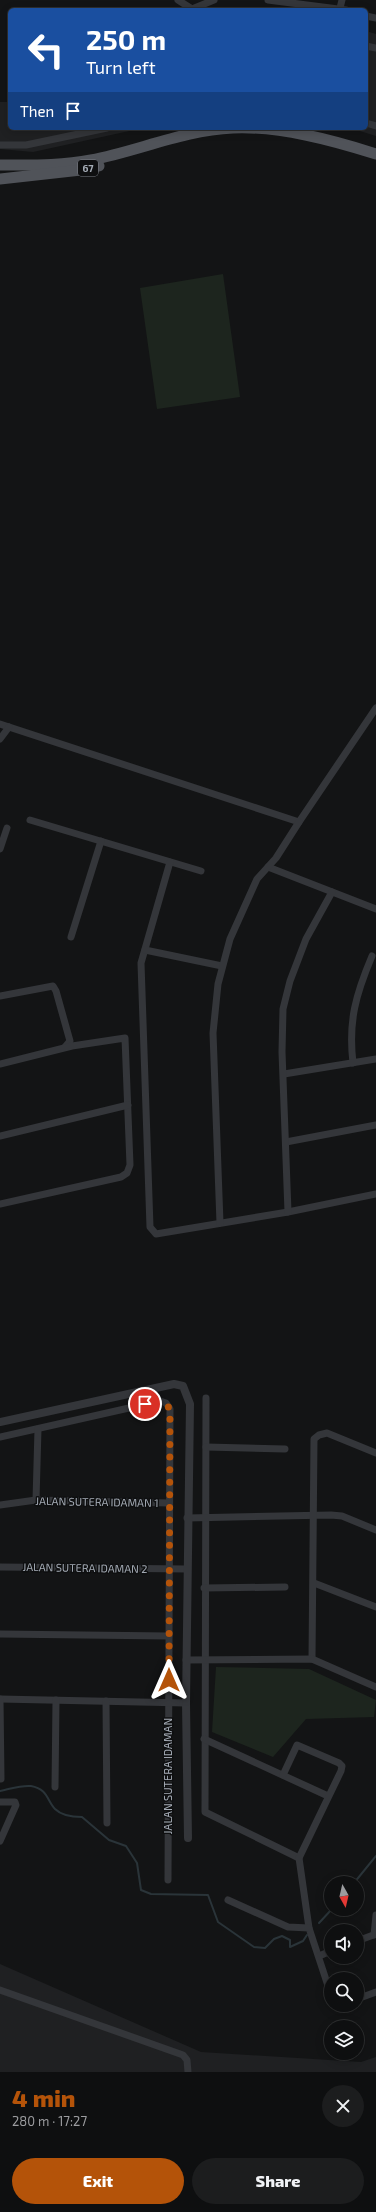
<!DOCTYPE html>
<html lang="en">
<head>
<meta charset="utf-8">
<style>
  body { margin:0; font-family:"Exo 2",sans-serif; background:#1c1d1e; color:#f1f3f6; height:100vh; display:flex; flex-direction:column; font-size:15px; white-space:nowrap }
  * { box-sizing:border-box; margin:0 }
  p { font-size:13px; color:#9b9c9f }
  .icon { flex:none; width:22px; height:22px; fill:none; stroke:currentColor; stroke-width:2; stroke-linecap:round; stroke-linejoin:round }
  .map { position:relative; height:2072px; overflow:hidden }
  .panel { display:flex; flex-direction:column; background:#0e0f10; flex:1 }
  .panel>* { flex:none }
  .guide { position:absolute; left:8px; top:8px; width:360px; height:122px; border-radius:6px; box-shadow:0 2px 10px #0003,0 0 0 1px #2e2f30; background:#1a4fa0; color:#fff; overflow:hidden }
  .needle { width:26px; rotate:172deg }
  .fabs { position:absolute; left:324px; top:1876px; display:grid; gap:8px }
  .fabs a { display:grid; place-items:center; width:40px; height:40px; border-radius:50%; background:#0e0f10; box-shadow:0 2px 10px #0003,0 0 0 1px #2e2f30; font-size:20px }
  .pin { position:absolute; display:grid; place-items:center; width:34px; height:34px; color:#fff; margin:-17px; border:2px solid #fff; border-radius:50%; box-shadow:0 1px 4px #0007 }
  .me { position:absolute; width:44px; margin:-22px; rotate:0deg; stroke-linejoin:round; filter:drop-shadow(0 0 3px #0008) }
  .turn { display:flex; align-items:center; gap:14px; height:84px; padding:0 12px; font-size:18px }
  .turn .icon { width:52px; height:52px; stroke-width:2.5 }
  .turn b { display:block; font-size:28px; line-height:34px }
  .then { display:flex; align-items:center; height:38px; padding:0 12px; background:#0003; gap:8px; font-size:15px }
  .round { display:grid; place-items:center; flex:none; width:42px; height:42px; border-radius:21px; background:#1c1d1e }
  .overview { display:flex; align-items:center; justify-content:space-between; height:68px; padding:0 12px }
  h1 { font-size:24px; font-weight:800; line-height:30px; color:#b45309 }
  .button { display:flex; gap:8px; margin-top:auto; padding:8px 12px }
  .button a { flex:1; height:46px; border-radius:24px; background:#b45309; color:#fff; font-size:16px; font-weight:800; line-height:46px; text-align:center }
  .button a+a { background:#1c1d1e; color:#f1f3f6 }
  .map>svg:first-child { display:block }
</style>
</head>
<body>
<div class="map">
<svg width="376" height="2072" viewBox="0 0 376 2072">
  <rect width="100%" height="100%" fill="#131415"/>
  <g fill="#1f2022">
    <polygon points="366,31 376,34 376,136 350,128 366,128"/>
    <polygon points="0,102 10,102 10,128 143,128 33,152 0,149"/>
    <polygon points="0,1964 201,2052 361,2062 376,2057 376,2072 0,2072"/>
  </g>
  <g fill="#1d251e">
    <polygon points="223,274 240,397 157,409 140,288"/>
    <polygon points="216,1667 309,1669 376,1700 374,1717 306,1719 273,1757 212,1732"/>
  </g>
  <g fill="none" stroke-linecap="round" stroke-linejoin="round">
    <g stroke="#2a3439" stroke-width="2">
      <path d="M 0,1791 C 10,1789 21,1785 31,1786 C 48,1789 47,1801 55,1809 C 62,1816 73,1817 82,1817 L 109,1840 L 126,1846 L 137,1863 L 141,1890 L 151,1894 L 208,1895 L 218,1922 L 254,1947 L 265,1948 L 274,1939 L 282,1936 L 290,1940 L 290,1947 L 303,1941 L 307,1935"/>
      <polyline points="354,1883 376,1856"/>
      <polyline points="319,1923 332,1909"/>
    </g>
    <g stroke="#34363a" stroke-width="7">
      <polyline points="178,0 192,9"/>
      <polyline points="268,0 346,10"/>
      <polyline points="340,8 342,0"/>
      <polyline points="192,9 214,0"/>
      <polyline points="366,16 376,18"/>
      <polyline points="366,46 376,48"/>
      <polyline points="366,123 376,126"/>
      <polyline points="0,145 26,145 107,128"/>
      <polyline points="0,724 299,822 376,708"/>
      <polyline points="0,739 9,727"/>
      <polyline points="30,820 201,871"/>
      <polyline points="0,849 7,828"/>
      <polyline points="170,862 141,963 150,1227 156,1234 288,1212 376,1194"/>
      <polyline points="268,867 376,909"/>
      <polyline points="71,937 101,841"/>
      <polyline points="145,950 222,966"/>
      <polyline points="0,996 53,986 56,991 70,1041 65,1047"/>
      <path d="M 353,1063 C 348,1021 356,994 372,956"/>
      <polyline points="0,1064 72,1046 125,1038 130,1165 127,1173 121,1177 0,1204"/>
      <polyline points="284,1074 376,1059"/>
      <polyline points="0,1136 128,1105"/>
      <polyline points="286,1142 376,1125"/>
      <polyline points="288,1212 282,1052 283,1009 290,981 306,939 332,892"/>
      <polyline points="220,1223 213,1033 218,984 230,939 257,879 276,858 299,822"/>
      <polyline points="206,1398 205,1812 299,1858"/>
      <polyline points="0,1437 160,1401 166,1403 170,1409 168,1880"/>
      <polyline points="206,1447 285,1449"/>
      <polyline points="36,1500 38,1429"/>
      <polyline points="0,1505 36,1500 169,1503"/>
      <polyline points="187,1518 331,1515 342,1516 376,1530"/>
      <polyline points="0,1567 187,1569"/>
      <polyline points="314,1583 376,1607"/>
      <polyline points="204,1588 285,1587"/>
      <polyline points="0,1634 169,1636"/>
      <polyline points="312,1659 314,1439 319,1435 327,1433 376,1453"/>
      <polyline points="186,1660 312,1659 376,1687"/>
      <polyline points="0,1699 186,1703"/>
      <polyline points="0,1699 1,1779"/>
      <polyline points="106,1701 107,1823"/>
      <polyline points="204,1739 328,1796"/>
      <polyline points="283,1775 297,1745 339,1763 342,1766 341,1771 299,1858 309,1928"/>
      <polyline points="55,1787 56,1700"/>
      <polyline points="0,1802 15,1802 16,1805 0,1841"/>
      <polyline points="228,1900 288,1927 309,1928 331,1995"/>
      <polyline points="374,1935 376,1915"/>
      <polyline points="357,1941 376,1934"/>
      <polyline points="319,1956 331,1951"/>
      <polyline points="0,1990 183,2055 187,2060 188,2072"/>
      <polyline points="357,1999 376,1992"/>
    </g>
    <polyline stroke="#34363a" stroke-width="8" points="0,1422 174,1384 183,1386 190,1404 186,1703 188,1838"/>
    <g stroke="#505359" stroke-width="11">
      <path d="M 0,165 C 30,165 61,166 91,160 C 138,151 184,130 233,128 C 280,126 332,140 376,154"/>
      <polyline points="0,179 81,170 99,166"/>
    </g>
  </g>
  <g fill="none" stroke-linecap="round" stroke-linejoin="round">
    <path stroke="#b45309" stroke-width="7" stroke-dasharray="0 12.6" d="M 145,1404 C 156,1402 162,1399 170,1409 L 169,1680"/>
  </g>
  <g text-anchor="middle" stroke-width="3" stroke-linejoin="round" paint-order="stroke">
    <rect fill="#0e0f10" stroke="#787d84" stroke-width="1" x="78" y="160" width="20" height="16" rx="3"/>
    <g font-size="10" font-weight="bold" fill="#a5acb6">
      <text x="88" y="172">67</text>
    </g>
    <g font-size="11" fill="#a5acb6" stroke="#0e0f10">
      <text transform="translate(97 1502) rotate(1)" y="4">JALAN SUTERA IDAMAN 1</text>
      <text transform="translate(85 1568) rotate(1)" y="4">JALAN SUTERA IDAMAN 2</text>
      <text transform="translate(168 1776) rotate(-90)" y="4">JALAN SUTERA IDAMAN</text>
    </g>
  </g>
</svg>
<div class="fabs">
<a><svg class="needle" viewBox="-14 -14 28 28"><path d="M0-13l5 13h-10z" fill="#e53935"/><path d="M0 13l5-13h-10z" fill="#9b9c9f"/></svg></a>
<a><svg class="icon" aria-label="sound" viewBox="0 0 24 24"><path d="M4 9h4l5-4v14l-5-4H4zM17 9q2 3 0 6"/></svg></a>
<a><svg class="icon" aria-label="search" viewBox="0 0 24 24"><circle cx="10" cy="10" r="6"/><path d="M15 15l6 6"/></svg></a>
<a><svg class="icon" aria-label="layers" viewBox="0 0 24 24"><path d="M12 4l9 5-9 5-9-5zM3 14l9 5 9-5"/></svg></a>
</div>
<div class="pin" style="left:145px;top:1404px;background:#d93025"><svg class="icon" aria-label="arrive" viewBox="0 0 24 24"><path d="M6 21V4h12l-3 4 3 4H6"/></svg></div>
<svg class="me" style="left:169px;top:1680px" viewBox="-20 -20 40 40"><path d="M0-17L14 15 0 8-14 15z" fill="#b45309" stroke="#fff" stroke-width="4"/></svg>
<div class="guide">
<div class="turn"><svg class="icon" aria-label="left" viewBox="0 0 24 24"><path d="M17 20v-9H6M10 6l-5 5 5 5"/></svg><div><b>250 m</b>Turn left</div></div>
<div class="then">Then<svg class="icon" aria-label="arrive" viewBox="0 0 24 24"><path d="M6 21V4h12l-3 4 3 4H6"/></svg></div>
</div>
</div>
<section class="panel">
<div class="overview"><div><h1>4 min</h1><p>280 m · 17:27</p></div><a class="round"><svg class="icon" aria-label="close" viewBox="0 0 24 24"><path d="M6 6l12 12M18 6L6 18"/></svg></a></div>
<div class="button"><a>Exit</a><a>Share</a></div>
</section>
</body>
</html>
